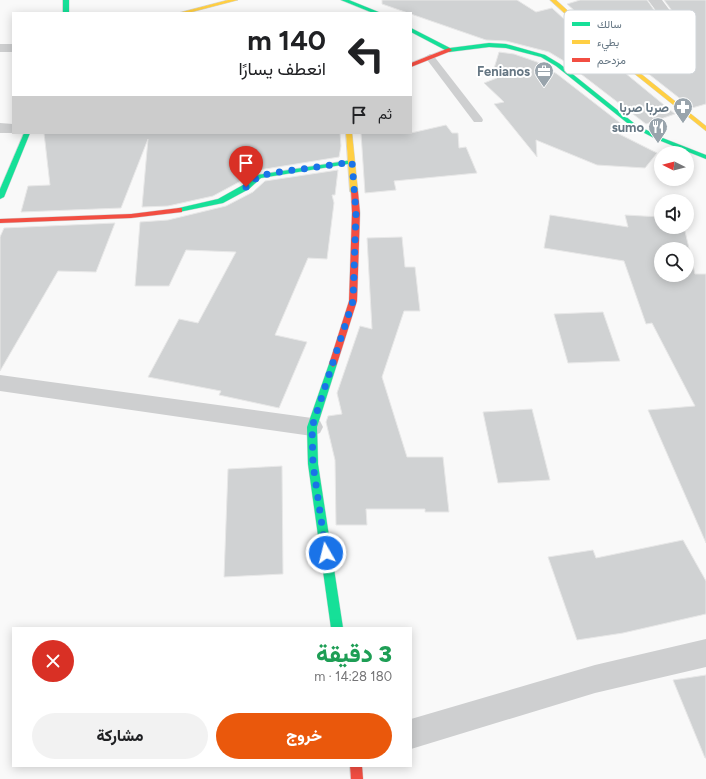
<!DOCTYPE html>
<html lang="ar">
<head>
<meta charset="utf-8">
<style>
  body { margin:0; font-family:Figtree,Vazirmatn,sans-serif; background:#f2f2f2; color:#202124; direction:rtl; height:100vh; display:flex; flex-direction:column; font-size:15px; white-space:nowrap }
  * { box-sizing:border-box; margin:0 }
  p { font-size:13px; color:#757577 }
  .icon { flex:none; width:22px; height:22px; fill:none; stroke:currentColor; stroke-width:2; stroke-linecap:round; stroke-linejoin:round }
  .map { position:relative; flex:1; overflow:hidden; direction:ltr }
  .side { position:absolute; left:12px; top:627px; width:400px; height:140px; display:flex; flex-direction:column; background:#fff; border-radius:0px; box-shadow:0 2px 10px #0003; direction:rtl }
  .side>* { flex:none }
  .top-card { position:absolute; left:12px; top:12px; width:400px; height:122px; border-radius:0px; box-shadow:0 2px 10px #0003; direction:rtl; background:#fff; color:#202124; overflow:hidden }
  .needle { width:26px; rotate:276deg }
  .fabs { position:absolute; left:654px; top:146px; display:grid; gap:8px }
  .fabs a { display:grid; place-items:center; width:40px; height:40px; border-radius:50%; background:#fff; box-shadow:0 2px 10px #0003; font-size:20px }
  .pin { position:absolute; display:grid; place-items:center; width:34px; height:34px; color:#fff; margin:-41px -17px; border-radius:50% 50% 50% 0; rotate:-45deg; box-shadow:0 0 4px #0007 }
  .pin .icon { rotate:45deg }
  .me { position:absolute; width:44px; margin:-22px; rotate:352deg; stroke-linejoin:round; filter:drop-shadow(0 0 3px #0008) }
  .turn { display:flex; align-items:center; gap:14px; height:84px; padding:0 20px; font-size:18px }
  .turn .icon { width:52px; height:52px; stroke-width:2.5 }
  .turn b { display:block; font-size:28px; line-height:34px }
  .then { display:flex; align-items:center; height:38px; padding:0 20px; background:#0003; gap:8px; font-size:15px }
  .round { display:grid; place-items:center; flex:none; width:42px; height:42px; border-radius:21px; background:#f2f2f2 }
  .headline { display:flex; align-items:center; justify-content:space-between; height:68px; padding:0 20px }
  h1 { font-size:24px; font-weight:800; line-height:30px; color:#1e9e55 }
  .action { display:flex; gap:8px; margin-top:auto; padding:8px 20px }
  .action a { flex:1; height:46px; border-radius:24px; background:#ea580c; color:#fff; font-size:16px; font-weight:800; line-height:46px; text-align:center }
  .action a+a { background:#f2f2f2; color:#202124 }
  .map>svg:first-child { display:block }
</style>
</head>
<body>
<div class="map">
<svg width="706" height="779" viewBox="0 0 706 779">
  <rect width="100%" height="100%" fill="#f9f9f9"/>
  <g fill="#d0d2d3" stroke="#e8e8e8" fill-rule="evenodd">
    <polygon points="382,0 517,0 536,12 552,8 602,54 675,114 646,124 564,61 549,52 506,41 486,40 382,4"/>
    <polygon points="580,0 647,0 666,27 647,37 612,44 567,4"/>
    <polygon points="664,0 706,0 706,104 692,108 622,53 658,45 682,32 684,27"/>
    <polygon points="499,52 514,54 537,62 557,74 628,129 617,133 657,153 645,168 597,165 536,140 537,157 494,104 504,102 484,83 497,78 492,75"/>
    <polygon points="446,125 452,133 458,133 459,148 466,147 477,173 394,181 396,190 365,193 361,133 411,133"/>
    <polygon points="44,133 340,133 341,146 339,157 253,171 239,182 213,196 168,206 142,207 148,139 121,208 21,212 28,186 50,185"/>
    <polygon points="338,170 335,195 332,195 334,203 327,259 308,258 275,335 307,342 279,408 219,395 221,391 148,377 179,319 198,323 236,252 186,250 169,286 135,286 140,222 168,220 226,206 253,192 265,181"/>
    <path d="M 550,215 L 628,227 L 625,215 L 661,217 L 661,227 L 684,227 L 695,274 L 706,274 L 706,543 L 648,410 L 695,406 L 652,323 L 646,324 L 624,261 L 544,248 ZM 661,249 L 687,249 L 687,275 L 661,275 Z"/>
    <polygon points="115,223 96,272 58,271 0,371 0,237 4,228"/>
    <polygon points="402,237 405,267 415,267 420,311 404,311 382,377 407,457 443,457 449,512 425,512 425,509 366,509 367,525 336,525 335,460 326,422 328,416 342,414 337,393 360,326 372,329 367,238"/>
    <polygon points="603,312 620,361 568,363 554,314"/>
    <polygon points="532,409 550,480 498,483 483,412"/>
    <polygon points="282,466 283,574 224,577 228,469"/>
    <polygon points="683,540 706,581 706,614 623,633 577,640 548,557 593,550 596,558"/>
    <polygon points="706,675 706,758 705,758 673,680"/>
  </g>
  <g fill="none" stroke-linecap="round" stroke-linejoin="round">
    <defs>
      <g id="fast">
        <rect x="63" y="0" width="6" height="13"/>
        <polygon points="341,0 349,0 381,13 373,13"/>
        <polygon points="411,28 450,48 489,43 506,44 545,55 560,64 635,124 660,137 706,155 706,159 656,139 631,126 556,66 541,57 506,48 489,47 449,52 411,32"/>
        <polygon points="24,133 30,133 4,197 0,199 0,189"/>
        <polygon points="352,160 355,162 354,163 261,178 249,189 223,203 179,212 175,210 179,208 218,199 243,185 257,175"/>
        <polygon points="333,361 337,364 317,427 318,464 343,628 331,628 308,464 307,427 329,364"/>
      </g>
      <g id="slow">
        <polygon points="228,0 238,0 188,13 178,13"/>
        <polygon points="550,0 556,0 610,49 706,126 706,131 606,51"/>
        <polygon points="346,133 352,133 358,192 354,194 350,192"/>
      </g>
      <g id="jam">
        <polygon points="449,48 452,50 451,51 411,67 411,63"/>
        <polygon points="351,190 357,190 358,192 360,213 357,301 337,364 333,367 329,364 349,301 352,213"/>
        <polygon points="179,208 182,208 182,212 131,218 0,223 0,219 131,214"/>
        <polygon points="350,766 362,766 363,779 351,779"/>
      </g>
    </defs>
    <use href="#fast" stroke="#d5d6d7" stroke-width="1"/>
    <use href="#slow" stroke="#d5d6d7" stroke-width="1"/>
    <use href="#jam" stroke="#d5d6d7" stroke-width="1"/>
    <polygon fill="#cecfd0" fill-rule="evenodd" points="430,54 433,55 482,118 483,120 482,122 474,122 425,57"/>
    <g fill="#cecfd0" fill-rule="evenodd">
      <polygon points="648,0 662,0 683,28 681,31 658,44 608,54 603,53 601,50 603,47 648,38 668,27"/>
      <rect x="0" y="44" width="13" height="8"/>
      <polygon points="0,123 13,124 13,133 16,133 0,133"/>
      <polygon points="0,375 312,418 320,421 323,427 320,433 312,436 0,391"/>
      <polygon points="706,639 706,667 595,693 411,749 411,719 595,665"/>
    </g>
    <use href="#fast" fill="#16e098" fill-rule="evenodd"/>
    <use href="#slow" fill="#ffcf43" fill-rule="evenodd"/>
    <use href="#jam" fill="#f24e42" fill-rule="evenodd"/>
  </g>
  <g fill="none" stroke-linecap="round" stroke-linejoin="round">
    <polyline stroke="#1a73e8" stroke-width="7" stroke-dasharray="0 12.6" points="246,187 259,176 273,173 352,162 356,212 353,301 312,427 313,464 326,553"/>
  </g>
  <defs>
    <symbol id="office-pin" viewBox="-11 -11 22 30"><path d="M0 17L-7.5 6A9.5 9.5 0 1 1 7.5 6Z" fill="#99a4ac" stroke="#fff"/><path d="M-6-3h4V-5.5h4V-3h4V5H-6ZM-1-4.5V-3h2v-1.5ZM-6 0V1H6V0Z" fill="#fff"/></symbol>
    <symbol id="pharmacy-pin" viewBox="-11 -11 22 30"><path d="M0 17L-7.5 6A9.5 9.5 0 1 1 7.5 6Z" fill="#99a4ac" stroke="#fff"/><path d="M-2-6h4v4h4v4h-4v4h-4v-4h-4v-4h4Z" fill="#fff"/></symbol>
    <symbol id="restaurant-pin" viewBox="-11 -11 22 30"><path d="M0 17L-7.5 6A9.5 9.5 0 1 1 7.5 6Z" fill="#99a4ac" stroke="#fff"/><path d="M-5-6h1v4h1v-4h1v4h1v-4h1v5L-1.5 .5V6h-2V.5L-5-1ZM5-6V6H3V1.5H1.5Q1.5-4 5-6Z" fill="#fff"/></symbol>
  </defs>
  <g fill-rule="evenodd">
    <use href="#office-pin" x="533" y="60" width="22" height="30"/>
    <use href="#pharmacy-pin" x="672" y="96" width="22" height="30"/>
    <use href="#restaurant-pin" x="647" y="116" width="22" height="30"/>
  </g>
  <g text-anchor="middle" stroke-width="4" stroke-linejoin="round" paint-order="stroke">
    <g font-size="13" font-weight="bold" fill="#657683" stroke="#fff" text-anchor="end">
      <text x="530" y="76">Fenianos</text>
      <text x="669" y="112">صربا صربا</text>
      <text x="644" y="132">sumo</text>
    </g>
  </g>
  <rect x="564" y="10" width="132" height="64" rx="6" fill="#fff" stroke="#d1d6da" stroke-width="1"/>
  <rect x="572" y="22" width="18" height="4" fill="#16e098"/>
  <rect x="572" y="40" width="18" height="4" fill="#ffcf43"/>
  <rect x="572" y="58" width="18" height="4" fill="#f24e42"/>
  <g font-size="11" fill="#657683">
    <text x="597" y="28">سالك</text>
    <text x="597" y="46">بطيء</text>
    <text x="597" y="64">مزدحم</text>
  </g>
</svg>
<div class="fabs">
<a><svg class="needle" viewBox="-14 -14 28 28"><path d="M0-13l5 13h-10z" fill="#e53935"/><path d="M0 13l5-13h-10z" fill="#757577"/></svg></a>
<a><svg class="icon" aria-label="sound" viewBox="0 0 24 24"><path d="M4 9h4l5-4v14l-5-4H4zM17 9q2 3 0 6"/></svg></a>
<a><svg class="icon" aria-label="search" viewBox="0 0 24 24"><circle cx="10" cy="10" r="6"/><path d="M15 15l6 6"/></svg></a>
</div>
<div class="pin" style="left:246px;top:187px;background:#d93025"><svg class="icon" aria-label="arrive" viewBox="0 0 24 24"><path d="M6 21V4h12l-3 4 3 4H6"/></svg></div>
<svg class="me" style="left:326px;top:553px" viewBox="-20 -20 40 40"><circle r="17" fill="#1a73e8" stroke="#fff" stroke-width="3"/><path d="M0-11L8 9 0 5-8 9z" fill="#fff"/></svg>
<div class="top-card">
<div class="turn"><svg class="icon" aria-label="left" viewBox="0 0 24 24"><path d="M17 20v-9H6M10 6l-5 5 5 5"/></svg><div><b>140 m</b>انعطف يسارًا</div></div>
<div class="then">ثم<svg class="icon" aria-label="arrive" viewBox="0 0 24 24"><path d="M6 21V4h12l-3 4 3 4H6"/></svg></div>
</div>
<section class="side">
<div class="headline"><div><h1>3 دقيقة</h1><p>180 m · 14:28</p></div><a class="round" style="background:#d93025;color:#fff"><svg class="icon" aria-label="close" viewBox="0 0 24 24"><path d="M6 6l12 12M18 6L6 18"/></svg></a></div>
<div class="action"><a>خروج</a><a>مشاركة</a></div>
</section>
</div>
</body>
</html>
